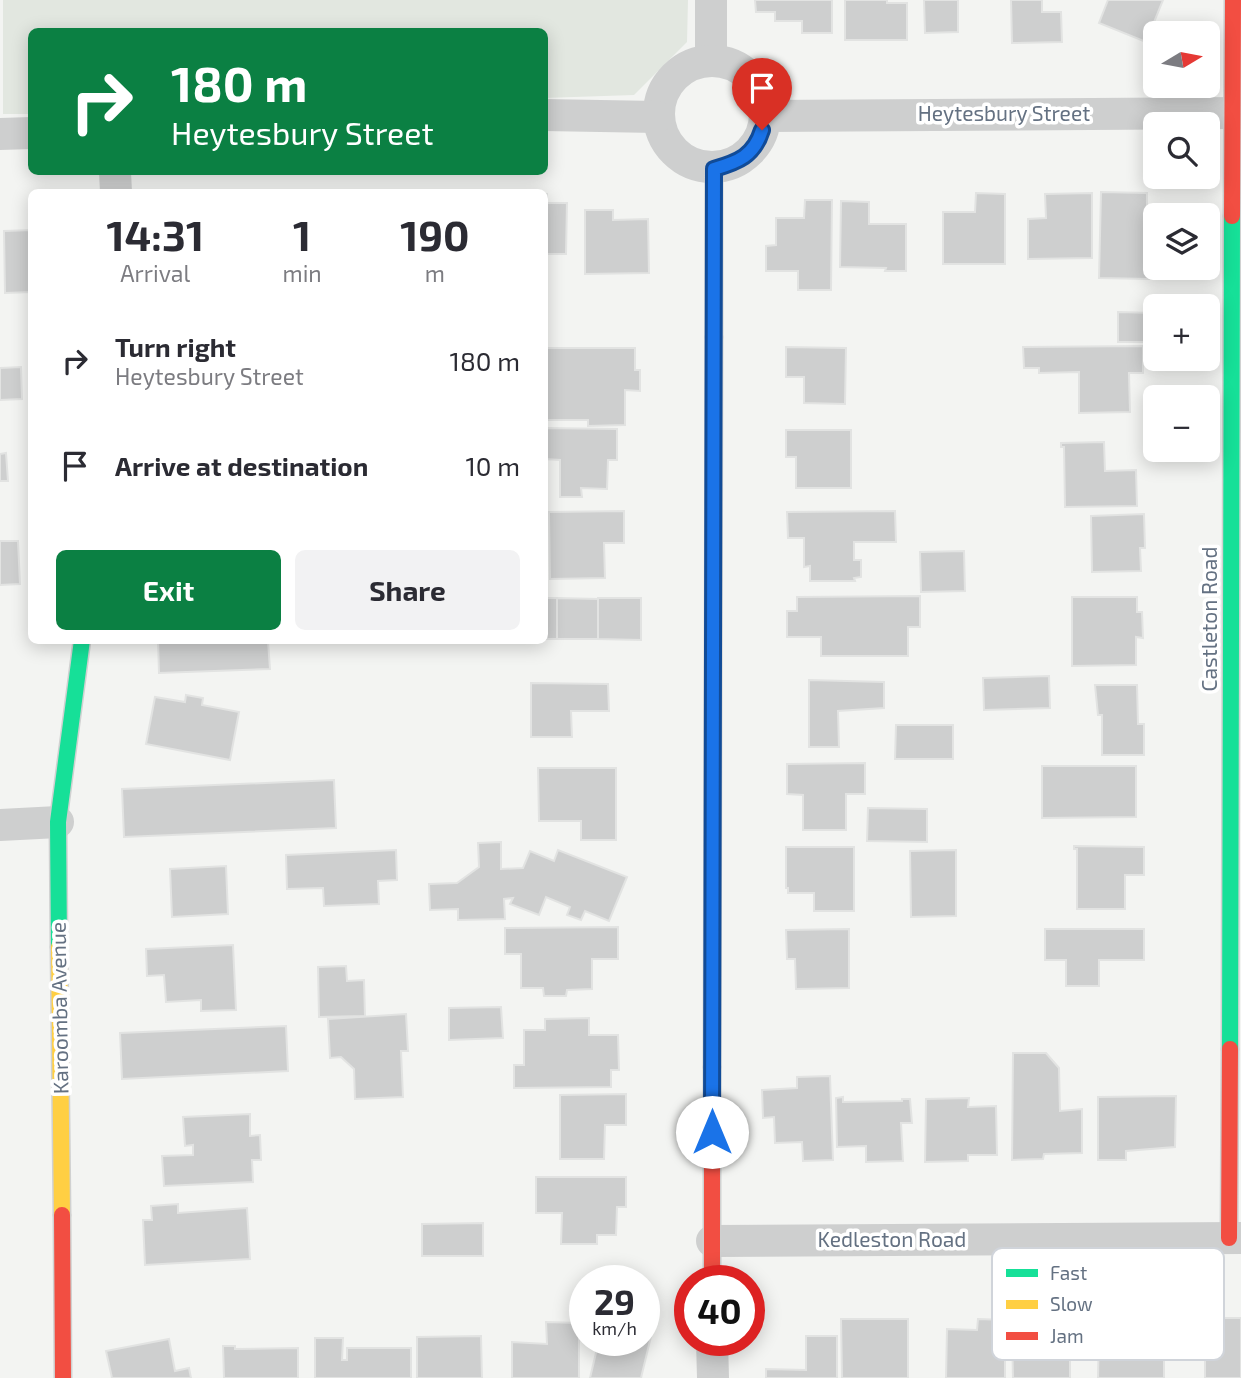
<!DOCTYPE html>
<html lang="en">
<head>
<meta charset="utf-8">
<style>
  body { margin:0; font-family:"Exo 2",sans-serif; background:#f2f2f3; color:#2b2b33; height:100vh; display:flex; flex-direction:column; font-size:26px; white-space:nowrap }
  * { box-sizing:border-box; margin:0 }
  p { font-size:23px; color:#7c7c81 }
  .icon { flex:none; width:38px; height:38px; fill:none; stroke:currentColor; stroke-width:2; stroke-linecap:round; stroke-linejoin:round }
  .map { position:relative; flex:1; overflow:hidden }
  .side { position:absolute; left:28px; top:189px; width:520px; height:455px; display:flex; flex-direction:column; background:#fff; border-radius:10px; box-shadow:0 4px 18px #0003 }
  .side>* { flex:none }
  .guide { position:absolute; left:28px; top:28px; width:520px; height:147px; border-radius:10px; box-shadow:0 4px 18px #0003; background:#0b8043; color:#fff; overflow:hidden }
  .needle { width:46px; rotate:80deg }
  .buttons { position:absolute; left:1143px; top:21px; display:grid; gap:14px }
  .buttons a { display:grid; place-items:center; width:77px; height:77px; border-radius:10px; background:#fff; box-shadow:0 4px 18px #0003; font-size:35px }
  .speed { position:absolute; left:569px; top:1265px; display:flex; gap:14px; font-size:35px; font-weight:700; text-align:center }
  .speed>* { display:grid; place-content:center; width:91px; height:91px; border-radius:50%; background:#fff; box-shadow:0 4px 18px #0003; line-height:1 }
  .speed small { font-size:18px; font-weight:400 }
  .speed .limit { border:10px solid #d22; background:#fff; color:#111 }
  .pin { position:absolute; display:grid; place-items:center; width:60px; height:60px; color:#fff; margin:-72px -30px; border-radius:50% 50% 50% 0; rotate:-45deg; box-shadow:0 0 7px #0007 }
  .pin .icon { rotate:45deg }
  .me { position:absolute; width:77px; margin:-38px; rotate:0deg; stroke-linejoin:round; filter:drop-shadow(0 0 5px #0008) }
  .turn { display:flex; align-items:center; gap:24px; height:147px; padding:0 28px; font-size:32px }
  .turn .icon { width:91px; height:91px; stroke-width:2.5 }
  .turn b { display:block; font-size:49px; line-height:60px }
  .eta { display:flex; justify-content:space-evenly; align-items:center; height:119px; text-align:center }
  .eta b { font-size:42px; font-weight:700; line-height:49px }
  .cta { display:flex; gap:14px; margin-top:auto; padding:14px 28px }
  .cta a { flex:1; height:80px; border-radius:10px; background:#0b8043; color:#fff; font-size:28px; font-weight:700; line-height:80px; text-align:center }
  .cta a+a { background:#f2f2f3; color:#2b2b33 }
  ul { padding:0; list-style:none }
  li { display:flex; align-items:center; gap:21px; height:105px; padding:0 28px }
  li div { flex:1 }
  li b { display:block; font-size:26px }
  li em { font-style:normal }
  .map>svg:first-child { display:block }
</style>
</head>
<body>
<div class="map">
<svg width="1241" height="1378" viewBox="0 0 1241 1378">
  <rect width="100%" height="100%" fill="#f3f4f2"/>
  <polygon fill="#e2e7e0" points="3,0 688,0 687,42 634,95 544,98 544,32 32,32 31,114 3,114"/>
  <g fill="#cecfcf" stroke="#e2e3e2" stroke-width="2">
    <polygon points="755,0 832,0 832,33 802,33 802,21 775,21 775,12 756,12"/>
    <polygon points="845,0 887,0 887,3 907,3 907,40 845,40"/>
    <polygon points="924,0 958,0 958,32 925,33"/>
    <polygon points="1011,0 1042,0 1042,12 1061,12 1062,42 1012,43"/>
    <polygon points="1108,0 1163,0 1146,42 1099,23"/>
    <polygon points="1101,192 1147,193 1147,234 1150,234 1149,279 1099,278"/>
    <polygon points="976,193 1005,194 1005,264 943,264 943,212 975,212"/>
    <polygon points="1092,193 1092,258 1028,259 1028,219 1046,218 1045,194"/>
    <polygon points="544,194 547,194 547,203 567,203 566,254 544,254"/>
    <polygon points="805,200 832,200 831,290 798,290 798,271 766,271 766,246 776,245 776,218 804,218"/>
    <polygon points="841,201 869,202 869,224 906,224 906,271 885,271 886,268 840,267"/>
    <polygon points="585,210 613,210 613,220 648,219 649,273 585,274"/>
    <polygon points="32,230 32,292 5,293 4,231"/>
    <polygon points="1118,312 1155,313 1155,342 1118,342"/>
    <polygon points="1143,346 1143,373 1129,373 1130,412 1079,413 1079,372 1039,373 1039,368 1024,368 1023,347"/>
    <polygon points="786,347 846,348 845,404 804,403 804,377 786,377"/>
    <polygon points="544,348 635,348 635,370 640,370 640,391 625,390 625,425 588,426 588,420 544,420"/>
    <polygon points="21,367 22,399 0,400 0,368"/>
    <polygon points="544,428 617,429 617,460 608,460 607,489 581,488 582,497 560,497 560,460 544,459"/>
    <polygon points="786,430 851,430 851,488 796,488 796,457 786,457"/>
    <polygon points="1104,442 1105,471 1136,470 1137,506 1065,507 1064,447 1061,447 1061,443"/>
    <polygon points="6,453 8,481 0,481 0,454"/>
    <polygon points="624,511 624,543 604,543 605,578 550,579 549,512"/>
    <polygon points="895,511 896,542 854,542 854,560 861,560 861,577 854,578 855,581 810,581 810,566 804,567 804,538 788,538 787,512"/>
    <polygon points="1144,514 1145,548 1140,548 1141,571 1092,572 1091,516"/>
    <polygon points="0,541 18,541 20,584 0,585"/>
    <polygon points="964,551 965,591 921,592 920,552"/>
    <polygon points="920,596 920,627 908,627 908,656 821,656 821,637 787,637 787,611 797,611 797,597"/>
    <polygon points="1072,597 1137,597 1137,612 1142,612 1143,638 1136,637 1136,665 1072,666"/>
    <rect x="544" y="598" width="13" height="41"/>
    <polygon points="557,598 598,599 598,639 557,639"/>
    <polygon points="641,598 641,640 598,639 598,598"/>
    <polygon points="158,640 274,640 268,641 270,669 159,673"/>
    <polygon points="1049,676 1050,708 984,710 983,678"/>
    <polygon points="809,680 884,682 884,708 838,711 839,747 809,747"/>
    <polygon points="531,683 608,684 609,711 571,711 572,737 531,737"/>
    <polygon points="1095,685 1137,685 1138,724 1144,724 1144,755 1102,755 1102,715 1098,715"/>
    <polygon points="186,695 203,698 202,705 239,712 230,760 146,744 155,697 185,702"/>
    <polygon points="896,725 953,725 953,759 895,759"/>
    <polygon points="865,763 865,794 846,794 846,830 803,830 803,795 787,794 787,764"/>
    <polygon points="1042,766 1136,766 1136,817 1042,818"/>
    <polygon points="538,768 616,768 616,840 581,840 581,821 539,821"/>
    <polygon points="334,780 336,828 124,837 122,789"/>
    <polygon points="868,808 927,809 927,842 867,841"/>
    <polygon points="501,842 501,869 523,868 530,851 554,861 558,850 627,877 609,921 585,911 581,920 567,915 570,907 546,897 539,915 510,904 513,898 504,899 505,919 458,920 458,909 430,910 429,884 457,883 479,867 478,843"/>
    <polygon points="1074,846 1144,847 1144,875 1125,875 1125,909 1077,909 1077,849 1074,849"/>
    <polygon points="786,847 854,847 854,911 814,911 814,893 788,893 788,888 786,888"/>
    <polygon points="396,850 397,880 378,881 379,904 324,906 323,888 287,889 286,855"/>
    <polygon points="956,850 956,916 911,917 910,851"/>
    <polygon points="226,866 228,914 172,917 170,869"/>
    <polygon points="618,927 618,959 592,959 592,989 567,990 566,996 544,996 543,988 521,988 521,954 505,954 505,928"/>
    <polygon points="849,929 849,988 796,989 795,959 787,959 786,930"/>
    <polygon points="1045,929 1144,929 1144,960 1099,960 1099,986 1066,986 1066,960 1045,960"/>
    <polygon points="233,945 236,1010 201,1011 201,1000 166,1002 164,975 147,976 146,949"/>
    <polygon points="346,966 347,981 364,980 365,1016 319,1017 318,967"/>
    <polygon points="501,1007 503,1038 449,1040 449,1008"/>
    <polygon points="406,1014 408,1051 401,1051 403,1097 355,1099 354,1069 341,1057 330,1058 328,1019"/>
    <polygon points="589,1018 589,1035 618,1035 619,1070 611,1070 611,1087 514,1088 514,1065 524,1065 524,1030 545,1030 545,1019"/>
    <polygon points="286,1026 288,1071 122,1079 120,1033"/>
    <polygon points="1013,1053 1046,1053 1059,1068 1060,1111 1082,1109 1082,1153 1044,1154 1043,1159 1012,1160"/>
    <polygon points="830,1076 833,1160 803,1161 802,1142 775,1143 774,1117 763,1118 762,1090 797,1088 797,1077"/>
    <polygon points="626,1094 626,1125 605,1125 604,1159 560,1159 560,1095"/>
    <polygon points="1176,1096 1175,1147 1126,1151 1126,1160 1098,1160 1098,1097"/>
    <polygon points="843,1097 843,1102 902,1101 902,1099 910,1099 912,1123 901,1123 903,1161 866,1162 866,1146 837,1147 836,1098"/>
    <polygon points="969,1098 968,1107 996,1106 997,1155 968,1155 968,1161 925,1162 926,1099"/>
    <polygon points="250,1114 250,1136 260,1135 261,1160 252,1160 253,1182 164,1186 162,1156 193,1155 193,1145 185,1146 183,1117"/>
    <polygon points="536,1177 626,1177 626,1207 617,1207 616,1235 597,1235 597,1244 561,1244 562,1213 536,1213"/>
    <polygon points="178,1204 178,1213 247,1208 250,1259 145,1265 143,1220 152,1220 151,1206"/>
    <polygon points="483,1223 483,1256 422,1256 422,1224"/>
    <rect x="1205" y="1318" width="36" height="60"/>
    <polygon points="841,1319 908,1319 908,1378 842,1378"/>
    <polygon points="978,1319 1005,1320 1005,1378 946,1378 947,1329 977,1330"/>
    <polygon points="1114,1319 1144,1319 1143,1350 1164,1350 1164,1378 1098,1378 1099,1328 1114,1328"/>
    <polygon points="644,1321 654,1324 641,1378 590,1378 599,1340 644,1340"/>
    <polygon points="546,1322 579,1323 579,1378 512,1378 512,1342 547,1344"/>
    <polygon points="481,1336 482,1378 417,1378 417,1337"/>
    <polygon points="806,1336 837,1336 837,1378 766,1378 766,1369 806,1370"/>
    <polygon points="1012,1336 1042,1336 1043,1353 1070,1353 1070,1378 1013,1378"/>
    <polygon points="315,1338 343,1338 342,1360 347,1360 347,1348 411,1348 411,1378 315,1378"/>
    <polygon points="169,1339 175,1371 189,1368 191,1378 112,1378 106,1351"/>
    <polygon points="223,1346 235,1346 235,1349 298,1348 298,1378 224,1378"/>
  </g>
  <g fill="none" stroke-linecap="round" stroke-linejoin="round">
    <defs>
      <g id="fast">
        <polyline points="59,947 58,822 82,640"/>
        <polyline points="1230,1049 1232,216"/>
        <polyline points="712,1067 714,337"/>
      </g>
      <polyline id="slow" points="59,947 62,1215"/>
      <g id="jam">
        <polyline points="1232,216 1233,0"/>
        <polyline points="714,337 714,169"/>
        <polyline points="62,1215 63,1378"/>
        <polyline points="1229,1238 1230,1049"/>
        <polyline points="712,1281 712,1067"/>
      </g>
    </defs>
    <use href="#fast" stroke="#d0d1d1" stroke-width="19"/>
    <use href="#slow" stroke="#d0d1d1" stroke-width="19"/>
    <use href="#jam" stroke="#d0d1d1" stroke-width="19"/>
    <g stroke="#cecfcf" stroke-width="32">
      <polyline points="711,60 711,0"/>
      <circle cx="712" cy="114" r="53"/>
      <polyline points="544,115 657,117"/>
      <polyline points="766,116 1241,113"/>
      <polyline points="0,134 32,133"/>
      <polyline points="115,172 116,192"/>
      <polyline points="0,825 58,822"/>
      <polyline points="712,1241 1241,1238"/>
      <polyline points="712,1340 713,1378"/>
    </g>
    <use href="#fast" stroke="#16e098" stroke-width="16"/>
    <use href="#slow" stroke="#ffcf43" stroke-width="16"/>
    <use href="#jam" stroke="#f24e42" stroke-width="16"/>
  </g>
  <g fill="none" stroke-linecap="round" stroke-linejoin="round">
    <defs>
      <path id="route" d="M 712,1132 L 714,169 C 738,162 754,156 762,130"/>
    </defs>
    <use href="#route" stroke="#114b97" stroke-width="18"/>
    <use href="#route" stroke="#1a73e8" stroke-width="12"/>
  </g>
  <g text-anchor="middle" stroke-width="7" stroke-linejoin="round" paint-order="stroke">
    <g font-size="21" fill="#647182" stroke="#fff">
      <text x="1004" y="121">Heytesbury Street</text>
      <text transform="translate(1210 619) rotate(-90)" y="7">Castleton Road</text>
      <text transform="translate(60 1008) rotate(-91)" y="7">Karoomba Avenue</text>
      <text x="892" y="1247">Kedleston Road</text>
    </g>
  </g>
  <rect x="992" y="1248" width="232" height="112" rx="10" fill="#fff" stroke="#d0d4da" stroke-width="2"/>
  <rect x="1006" y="1269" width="32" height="8" fill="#16e098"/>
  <rect x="1006" y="1300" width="32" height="9" fill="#ffcf43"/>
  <rect x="1006" y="1332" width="32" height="8" fill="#f24e42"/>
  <g font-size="19" fill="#647182">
    <text x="1050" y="1280">Fast</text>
    <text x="1050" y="1311">Slow</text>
    <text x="1050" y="1343">Jam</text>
  </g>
</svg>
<div class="buttons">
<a><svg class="needle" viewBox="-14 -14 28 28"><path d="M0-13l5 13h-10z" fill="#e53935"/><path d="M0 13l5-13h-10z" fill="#7c7c81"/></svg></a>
<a><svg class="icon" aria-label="search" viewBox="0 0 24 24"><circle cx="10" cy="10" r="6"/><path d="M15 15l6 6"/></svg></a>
<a><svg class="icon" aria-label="layers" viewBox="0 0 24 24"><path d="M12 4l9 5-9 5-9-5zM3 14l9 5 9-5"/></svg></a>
<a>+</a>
<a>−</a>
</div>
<div class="speed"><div>29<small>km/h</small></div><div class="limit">40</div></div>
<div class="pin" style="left:762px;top:130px;background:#d93025"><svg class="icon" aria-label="arrive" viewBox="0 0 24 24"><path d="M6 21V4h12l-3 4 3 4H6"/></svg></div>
<svg class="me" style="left:712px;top:1132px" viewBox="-20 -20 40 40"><circle r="19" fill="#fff"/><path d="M0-13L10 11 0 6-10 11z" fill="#1a73e8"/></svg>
<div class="guide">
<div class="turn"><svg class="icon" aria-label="right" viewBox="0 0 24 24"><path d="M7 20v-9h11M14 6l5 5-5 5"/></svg><div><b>180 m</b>Heytesbury Street</div></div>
</div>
<section class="side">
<div class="eta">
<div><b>14:31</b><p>Arrival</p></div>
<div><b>1</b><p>min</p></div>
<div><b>190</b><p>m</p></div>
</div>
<ul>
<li><svg class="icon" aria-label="right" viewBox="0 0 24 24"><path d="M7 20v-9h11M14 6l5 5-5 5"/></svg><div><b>Turn right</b><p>Heytesbury Street</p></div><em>180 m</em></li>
<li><svg class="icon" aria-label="arrive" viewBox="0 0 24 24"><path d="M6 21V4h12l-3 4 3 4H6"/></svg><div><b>Arrive at destination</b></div><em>10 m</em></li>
</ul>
<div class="cta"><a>Exit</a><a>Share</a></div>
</section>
</div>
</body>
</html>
